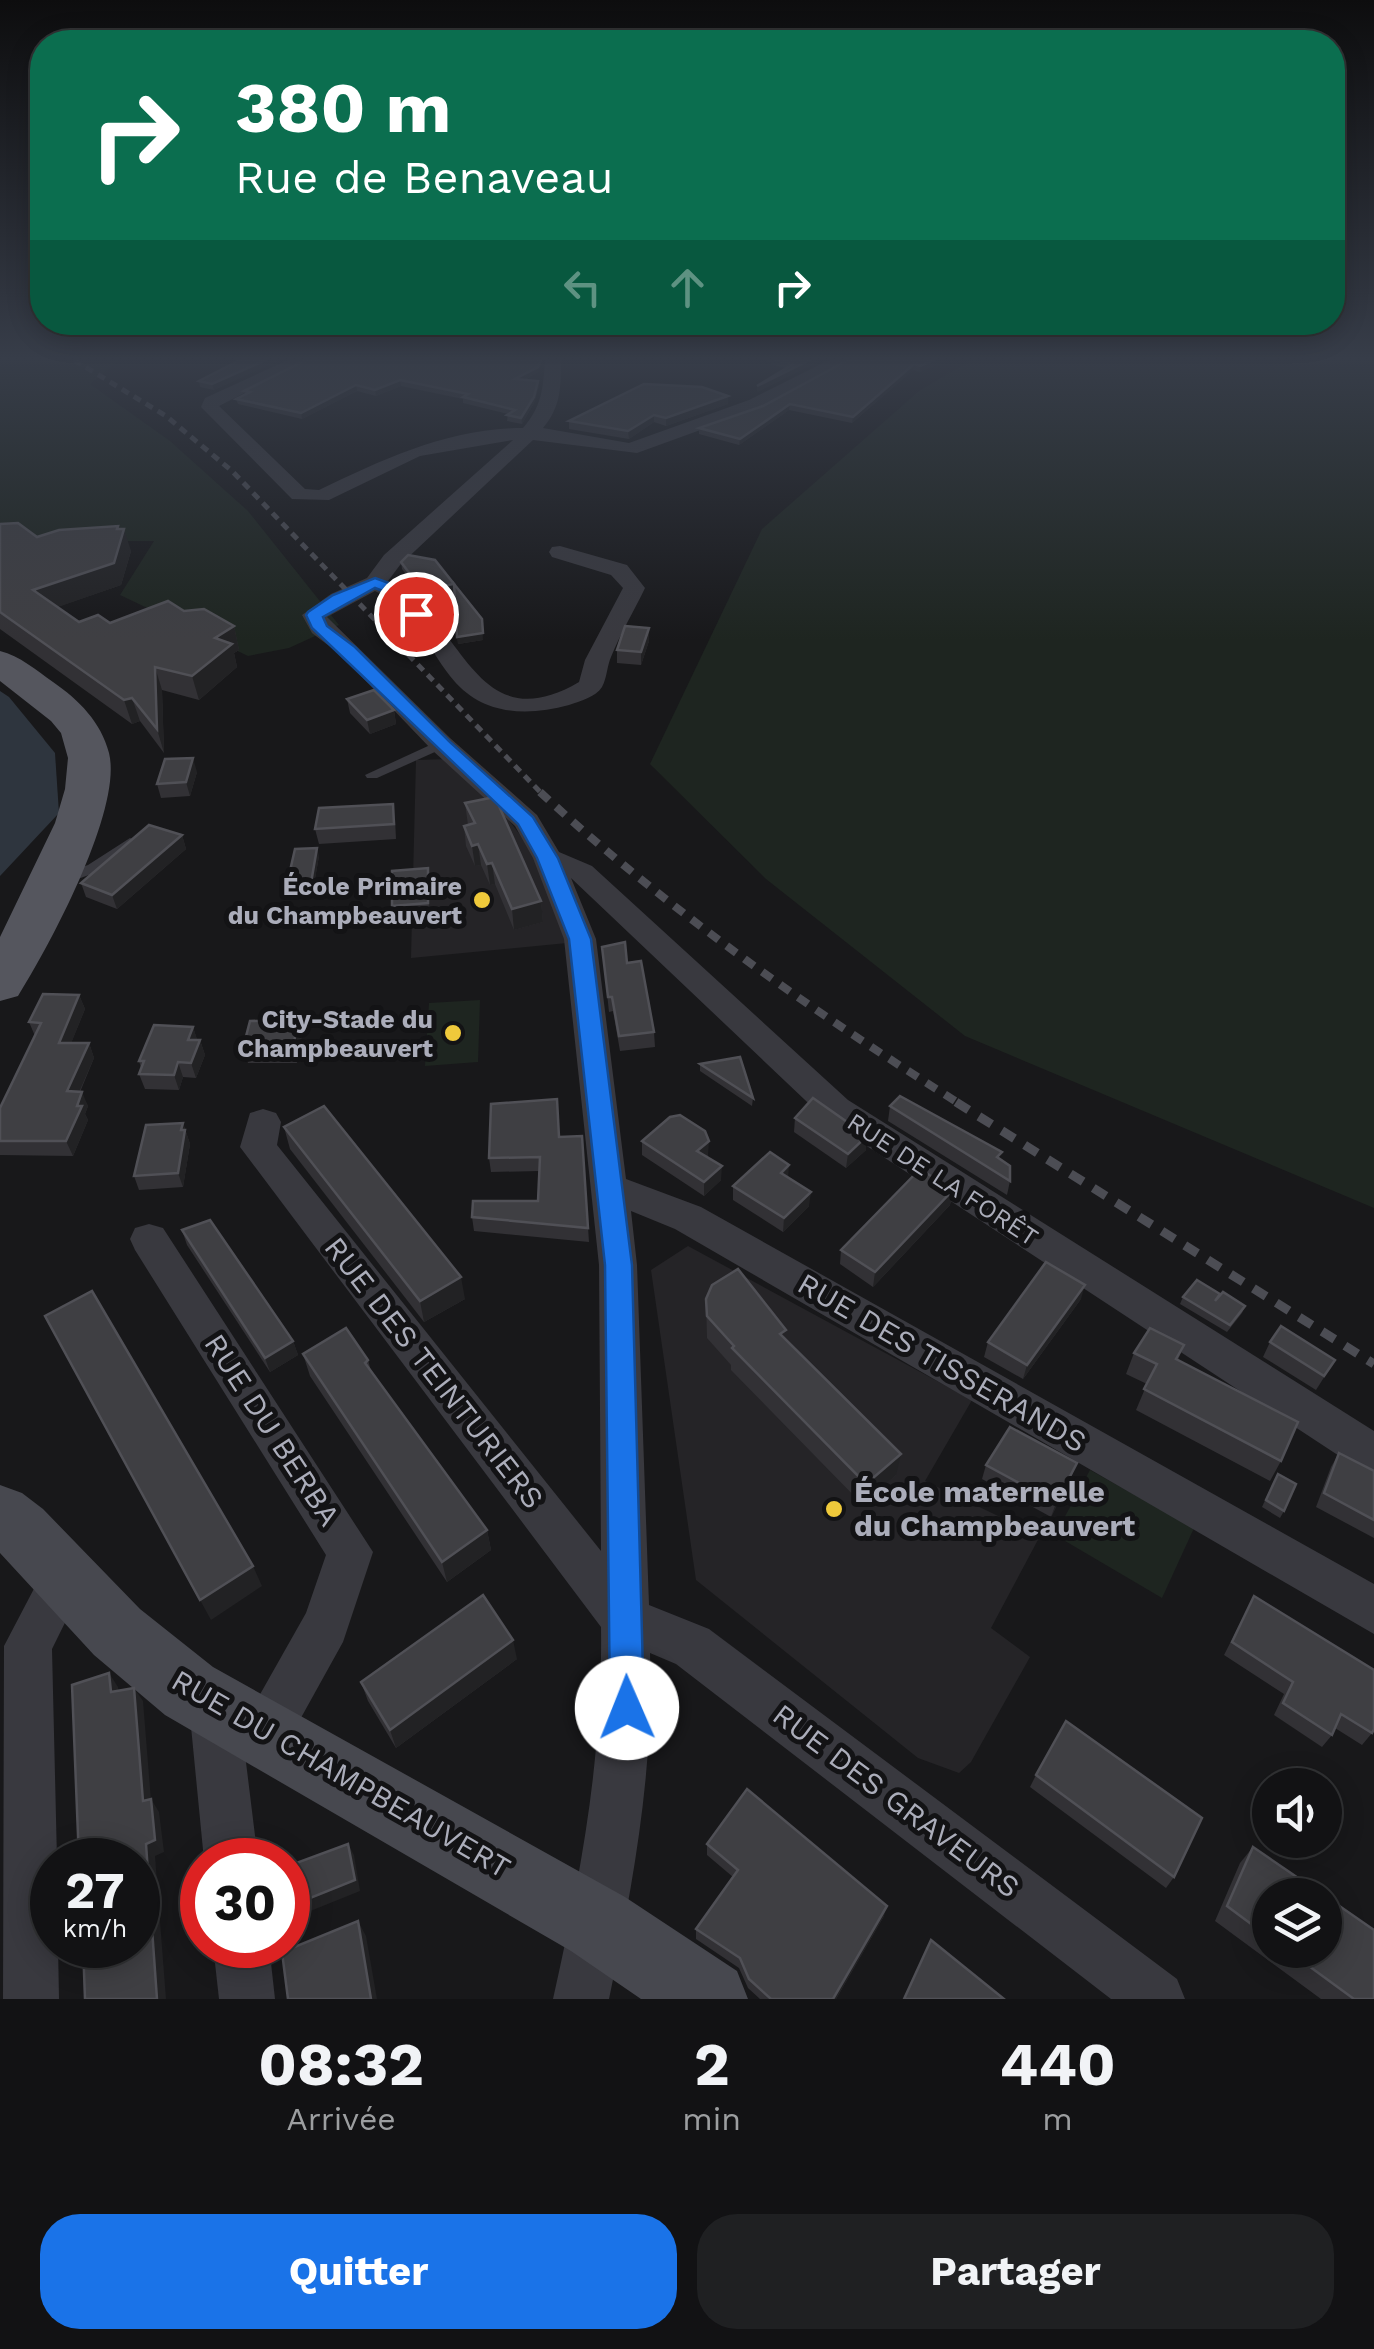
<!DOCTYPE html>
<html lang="fr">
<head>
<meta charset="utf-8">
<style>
  body { margin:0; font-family:"Work Sans",sans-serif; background:#1f2022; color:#f1f3f6; height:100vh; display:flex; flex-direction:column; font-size:38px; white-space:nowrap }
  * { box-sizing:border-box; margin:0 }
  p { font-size:32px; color:#9c9ea0 }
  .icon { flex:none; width:55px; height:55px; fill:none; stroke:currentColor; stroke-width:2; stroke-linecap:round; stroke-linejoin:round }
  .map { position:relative; height:1999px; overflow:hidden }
  .side { display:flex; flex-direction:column; background:#121214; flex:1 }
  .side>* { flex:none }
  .top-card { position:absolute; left:30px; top:30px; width:1315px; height:305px; border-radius:40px; box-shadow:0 5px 25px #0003,0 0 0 2px #313234; background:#0b6e4f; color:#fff; overflow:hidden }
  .fabs { position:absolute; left:1252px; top:1768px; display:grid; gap:20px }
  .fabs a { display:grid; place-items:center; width:90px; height:90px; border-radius:50%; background:#121214; box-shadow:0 5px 25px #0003,0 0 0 2px #313234; font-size:50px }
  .speed { position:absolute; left:30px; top:1838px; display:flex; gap:20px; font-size:50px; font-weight:700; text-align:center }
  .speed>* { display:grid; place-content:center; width:130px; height:130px; border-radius:50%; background:#121214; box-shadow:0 5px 25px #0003,0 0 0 2px #313234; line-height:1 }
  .speed small { font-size:25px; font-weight:400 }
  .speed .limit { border:15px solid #d22; background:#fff; color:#111 }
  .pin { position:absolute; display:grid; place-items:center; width:85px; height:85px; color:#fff; margin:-42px; border:5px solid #fff; border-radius:50%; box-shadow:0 2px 10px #0007 }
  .me { position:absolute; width:110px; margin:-55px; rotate:359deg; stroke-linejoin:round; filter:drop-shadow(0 0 8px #0008) }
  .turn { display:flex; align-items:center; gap:35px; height:210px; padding:0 40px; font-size:45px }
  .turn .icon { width:130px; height:130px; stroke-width:2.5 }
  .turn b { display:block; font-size:70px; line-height:85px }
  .lanes { display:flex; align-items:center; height:95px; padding:0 40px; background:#0003; justify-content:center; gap:50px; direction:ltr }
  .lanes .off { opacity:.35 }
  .eta { display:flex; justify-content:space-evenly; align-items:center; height:170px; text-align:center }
  .eta b { font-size:60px; font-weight:700; line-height:70px }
  .cta { display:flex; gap:20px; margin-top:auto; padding:20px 40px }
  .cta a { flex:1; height:115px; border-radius:40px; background:#1a73e8; color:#fff; font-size:40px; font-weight:700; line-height:115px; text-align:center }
  .cta a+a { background:#1f2022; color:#f1f3f6 }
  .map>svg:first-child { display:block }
</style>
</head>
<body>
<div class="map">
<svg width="1374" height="1999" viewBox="0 0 1374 1999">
  <rect width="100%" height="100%" fill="#18181a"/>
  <g fill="#252427">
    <polygon points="451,759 508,819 536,856 567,943 411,958 416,760"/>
    <polygon points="688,1246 972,1400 925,1481 1040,1536 991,1628 1030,1657 971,1762 959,1773 918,1758 696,1580 651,1270"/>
  </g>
  <g fill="#1e2520">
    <polygon points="0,360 119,360 90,384 170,441 248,511 339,625 289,648 248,656 120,595 154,541 69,541 0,533"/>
    <polygon points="971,360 1374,360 1374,1208 965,1036 766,879 650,764 762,529 919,391"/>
    <polygon points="480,1000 478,1062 425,1066 429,1003"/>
    <polygon points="1090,1470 1194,1528 1162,1598 1055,1535"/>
  </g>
  <polygon fill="#2e353e" points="0,691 9,697 55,753 59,813 0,876"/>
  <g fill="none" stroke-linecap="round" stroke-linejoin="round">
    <g fill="#39393f" fill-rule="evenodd">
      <polygon points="441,740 448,744 446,747 377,778 367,778 365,775"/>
      <polygon points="130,838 135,840 138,843 135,846 100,871 61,885 53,880 55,877 88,865"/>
    </g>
    <g fill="#39393f" fill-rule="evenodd">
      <path d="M 288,360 L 309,360 L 219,406 L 305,489 L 319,490 C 384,459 449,428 523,428 C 542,406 543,389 545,360 L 561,360 C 561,387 561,407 543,428 L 629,443 L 749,400 L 829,360 L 850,360 L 761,408 L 637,453 L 533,440 L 400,565 L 388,581 C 462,613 472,745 579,682 L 585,660 L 623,588 L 611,575 L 552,557 L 549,552 L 552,547 L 560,546 L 627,565 L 645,588 C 634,611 620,634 611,657 C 607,666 607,678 602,687 C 596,697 580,701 569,705 C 525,717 480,715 450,676 C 427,646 412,608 375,591 L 327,617 L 450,738 L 537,815 L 559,852 L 592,866 L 848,1100 L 1374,1431 L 1374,1475 L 1359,1469 L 824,1118 L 571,878 L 596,939 L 626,1179 L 701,1207 L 1374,1584 L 1374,1634 L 675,1229 L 631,1211 L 637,1265 L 649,1605 L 709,1629 L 1177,1979 L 1185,1999 L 1111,1999 L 676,1664 L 650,1653 C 654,1770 633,1885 609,1999 L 553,1999 C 581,1875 603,1754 601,1627 L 240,1147 L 250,1113 L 263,1109 L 276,1113 L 281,1122 L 277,1145 L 601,1551 L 599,1265 L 564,939 L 533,858 L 515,826 L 432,750 L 341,655 L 312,633 L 302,615 L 331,594 L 367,578 L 384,555 L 513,440 L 420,456 L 329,500 L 292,499 L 201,407 L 205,398 Z"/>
      <polygon points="149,1224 163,1228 373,1552 343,1642 282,1752 264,1759 246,1752 244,1746 258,1860 204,1860 189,1706 196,1688 214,1681 232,1688 241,1728 306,1613 326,1555 135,1250 130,1239 135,1228"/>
      <polygon points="65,1553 81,1560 88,1576 52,1649 57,1860 52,1860 52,1945 58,1945 59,1999 3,1999 4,1646 49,1560"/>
      <polygon points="213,1945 269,1945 275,1999 219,1999"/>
    </g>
    <polygon fill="#47484f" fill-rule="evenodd" points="0,1485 22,1493 43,1509 140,1609 213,1667 625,1897 737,1971 748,1999 641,1999 571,1951 165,1715 94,1655 0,1553"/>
    <path fill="#55565e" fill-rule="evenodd" d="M 0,651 C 20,656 36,670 53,682 C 79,700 101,722 109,753 C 123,809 49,947 18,996 L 0,1001 L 0,937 L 55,823 L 65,789 L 68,758 L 61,733 L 51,721 L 0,681 Z"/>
    <polyline stroke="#4c4d54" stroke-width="5" stroke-dasharray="8 6" stroke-linecap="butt" points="74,360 166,416 232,471 543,795"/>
    <path stroke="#4c4d54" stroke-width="8" stroke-dasharray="12 10" stroke-linecap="butt" d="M 540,792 C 669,911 812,1011 960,1104"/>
    <polyline stroke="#4c4d54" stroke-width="9" stroke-dasharray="15 12" stroke-linecap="butt" points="956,1102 1374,1364"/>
  </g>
  <g fill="#323135">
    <polygon points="240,360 279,360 214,390 200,387 199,381"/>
    <polygon points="306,360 538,372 525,380 539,386 534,403 522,424 507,421 508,414 463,403 463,399 401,386 376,396 357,391 302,419 238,404 236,399 245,395 244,391"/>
    <polygon points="766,360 821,360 757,392 786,368 773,365"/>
    <polygon points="848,360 946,360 920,372 913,370 852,423 789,410 739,445 699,434 699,428 763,406"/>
    <polygon points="728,404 666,426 654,422 629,439 569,429 569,421"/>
    <polygon points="0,524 37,537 118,526 131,551 121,585 57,607 79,622 110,623 184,611 234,626 239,650 234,653 237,667 199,700 162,690 164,753 140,721 132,724 0,629"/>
    <polygon points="401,562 454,584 483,640 458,644 454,590 423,597 402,569"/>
    <polygon points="649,641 641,665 617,663 617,650"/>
    <polygon points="347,699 394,710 396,724 370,734 350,713"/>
    <polygon points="197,772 190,796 161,798 157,784"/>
    <polygon points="465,803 541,901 543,922 514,930 495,884 490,885 481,865 475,866 466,846 464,826 468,825"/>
    <polygon points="395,819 396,839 319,844 315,829"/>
    <polygon points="182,835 186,849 117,909 86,897 81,883"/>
    <polygon points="319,856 313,890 289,891 287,884"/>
    <polygon points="428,868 429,911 393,914 392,906"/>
    <polygon points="602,947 627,963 654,1032 655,1047 620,1051 613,1011 609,1012"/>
    <polygon points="79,995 85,1009 71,1043 89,1043 94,1058 80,1092 88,1106 85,1114 88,1120 73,1156 0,1155 0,1108 35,1036 29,1022"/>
    <polygon points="298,1020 302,1034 297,1063 248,1063 243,1048"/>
    <polygon points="193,1027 197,1040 200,1040 205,1055 196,1078 183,1077 179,1090 145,1089 139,1074 141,1068 139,1061"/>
    <polygon points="700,1064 753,1098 752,1106 700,1071"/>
    <polygon points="890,1106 1001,1159 1010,1181 1007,1195 888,1121"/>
    <polygon points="795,1118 866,1150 846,1168 794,1132"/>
    <polygon points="183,1123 190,1144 183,1187 139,1190 134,1176"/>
    <polygon points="284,1127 465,1299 424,1322 290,1149"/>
    <polygon points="582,1136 589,1242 474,1231 472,1217 538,1201 539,1171 491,1172 489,1158 559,1137"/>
    <polygon points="642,1141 708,1155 707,1157 721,1180 704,1196 642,1155"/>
    <polygon points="788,1177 809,1206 783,1232 733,1200 733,1186"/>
    <polygon points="953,1190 950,1205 873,1287 840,1264 841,1250"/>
    <polygon points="182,1230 293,1341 298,1355 270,1372 187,1245"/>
    <polygon points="1220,1294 1245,1306 1242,1313 1227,1332 1180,1304 1183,1297"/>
    <polygon points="706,1299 785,1339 896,1475 863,1505 731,1370 731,1365 707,1338"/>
    <polygon points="1081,1299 1023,1379 984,1357 988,1342"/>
    <polygon points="1270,1342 1335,1360 1316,1390 1263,1357"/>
    <polygon points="1184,1345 1178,1360 1281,1461 1270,1481 1136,1410 1147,1384 1126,1374 1134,1353"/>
    <polygon points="303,1354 368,1360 371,1371 487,1530 491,1550 447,1582 310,1376"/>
    <polygon points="1339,1453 1374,1471 1374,1538 1316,1507 1331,1467"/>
    <polygon points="1077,1463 1071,1477 1051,1517 982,1479 986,1465"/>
    <polygon points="1274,1481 1284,1511 1280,1518 1262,1507"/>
    <polygon points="1254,1596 1372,1733 1362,1745 1335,1728 1332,1735 1322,1747 1274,1715 1284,1694 1224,1655"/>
    <polygon points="517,1659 396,1748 368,1701 361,1682"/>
    <polygon points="1036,1775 1174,1877 1166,1888 1030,1787"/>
    <polygon points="707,1844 884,1916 836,1999 760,1999 748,1988 739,1968 696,1939 696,1929 733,1877 707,1855"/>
    <polygon points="1253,1847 1270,1895 1270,1950 1325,1950 1374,1999 1321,1999 1215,1921 1240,1863"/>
  </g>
  <g fill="#222224">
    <polygon points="266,360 279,360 214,390 212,384"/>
    <polygon points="541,360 543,360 538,372 515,385 515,379"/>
    <polygon points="810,360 821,360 757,392 757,386"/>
    <polygon points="934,360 946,360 920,372 920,366"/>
    <polygon points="914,364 913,370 852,423 853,417"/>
    <polygon points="400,380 401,386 376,396 375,390"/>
    <polygon points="538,381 539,386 534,403 522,424 521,418"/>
    <polygon points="356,385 357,391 302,419 301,413"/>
    <polygon points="728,396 728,404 666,426 666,418"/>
    <polygon points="790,404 789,410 739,445 740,439"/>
    <polygon points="654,415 654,422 629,439 628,431"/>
    <polygon points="118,526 121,539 124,529 131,551 121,585 41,613 33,590 117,529"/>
    <polygon points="454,584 455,590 423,597 422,590"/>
    <polygon points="482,619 483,640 458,644 457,637"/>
    <polygon points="234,626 239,650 234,653 237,667 199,700 192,676 215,638"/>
    <polygon points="649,628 649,641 641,665 641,652"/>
    <polygon points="155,667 162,690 164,753 157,729"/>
    <polygon points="132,698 140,721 132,724 124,700"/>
    <polygon points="394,710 396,724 370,734 367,720"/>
    <polygon points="193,758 197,772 190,796 186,782"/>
    <polygon points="182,835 186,849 117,909 112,895"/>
    <polygon points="478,844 481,865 475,866 472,846"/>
    <polygon points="317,848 319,856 313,890 311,883"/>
    <polygon points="492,863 495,884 490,885 487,864"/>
    <polygon points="541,901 543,922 514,930 512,909"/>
    <polygon points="79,995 85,1009 65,1058 59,1043"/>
    <polygon points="298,1020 302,1034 297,1063 293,1048"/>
    <polygon points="193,1027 198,1042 188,1040"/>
    <polygon points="200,1040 205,1055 196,1078 191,1063"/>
    <polygon points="89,1043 94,1058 73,1106 67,1091"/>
    <polygon points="178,1062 183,1077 179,1090 174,1075"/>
    <polygon points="82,1092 88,1106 85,1114 88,1120 73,1156 66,1141"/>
    <polygon points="183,1123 190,1144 183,1187 178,1173"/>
    <polygon points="867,1136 866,1150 846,1168 848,1154"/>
    <polygon points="709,1141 708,1155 697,1165 697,1151"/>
    <polygon points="789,1165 788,1179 781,1173"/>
    <polygon points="722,1166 721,1180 704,1196 704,1182"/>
    <polygon points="953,1190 950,1205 873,1287 875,1272"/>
    <polygon points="811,1192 809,1206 783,1232 784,1218"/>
    <polygon points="461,1277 465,1299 424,1322 420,1301"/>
    <polygon points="1085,1285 1081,1299 1023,1379 1027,1365"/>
    <polygon points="293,1341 298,1355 270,1372 265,1358"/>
    <polygon points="901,1454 896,1475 863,1505 866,1484"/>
    <polygon points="1077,1463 1071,1477 1051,1517 1056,1503"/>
    <polygon points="487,1530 491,1550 447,1582 442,1562"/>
    <polygon points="253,1566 262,1586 211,1620 200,1600"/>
    <polygon points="513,1640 517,1659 396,1748 390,1730"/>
    <polygon points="109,1673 118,1687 120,1705 111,1692"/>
    <polygon points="134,1688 143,1701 152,1813 143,1801"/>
    <polygon points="151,1799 159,1812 164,1852 155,1856 166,1999 157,1999 146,1844"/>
    <polygon points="348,1844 354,1855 360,1891 288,1920 288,1907"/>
    <polygon points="887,1906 884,1916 836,1999 833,1999"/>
    <polygon points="358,1921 366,1936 377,1999 371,1999"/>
  </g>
  <g fill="#3f3f43" stroke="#505056" stroke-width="2.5">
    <polygon points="240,360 266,360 212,384 199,381"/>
    <polygon points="306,360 541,360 538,367 515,379 538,381 534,397 521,418 507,415 515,410 463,397 468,394 400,380 375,390 356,385 301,413 236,399 250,392 244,391"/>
    <polygon points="775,360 810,360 757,386 793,364"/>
    <polygon points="848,360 934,360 920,366 914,364 853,417 790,404 740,439 699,428 763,406"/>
    <polygon points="644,384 702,387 728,396 666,418 654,415 628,431 569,421"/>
    <polygon points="18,523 37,537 59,530 118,526 117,529 124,529 114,563 33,590 79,622 98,615 110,623 168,601 184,611 204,609 234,626 215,638 232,644 192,676 155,667 157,729 132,698 124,700 0,612 0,524"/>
    <polygon points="408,555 435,560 454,584 422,590 401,562"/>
    <polygon points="454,584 482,619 483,633 457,637"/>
    <polygon points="625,626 649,628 641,652 617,650"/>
    <polygon points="374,690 394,710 367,720 347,699"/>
    <polygon points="193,758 186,782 157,784 165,759"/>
    <polygon points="495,797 541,901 512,909 492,863 487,864 478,844 472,846 464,826 475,823 465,803"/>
    <polygon points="393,804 394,824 315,829 319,808"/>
    <polygon points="149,825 182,835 112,895 81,883"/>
    <polygon points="317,848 311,883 287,884 295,849"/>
    <polygon points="428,868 428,903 392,906 392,871"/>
    <polygon points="625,942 627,963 641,961 654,1032 619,1036 612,997 608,997 602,947"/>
    <polygon points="43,994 79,995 59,1043 89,1043 67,1091 82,1092 77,1106 82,1106 66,1141 0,1141 0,1108 41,1023 29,1022"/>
    <polygon points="298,1020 293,1048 243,1048 250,1021"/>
    <polygon points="154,1025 193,1027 188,1040 200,1040 191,1063 178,1062 174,1075 139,1074 144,1061 139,1061"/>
    <polygon points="740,1057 753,1098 700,1064"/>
    <polygon points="900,1096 1002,1152 997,1157 1010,1166 1010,1181 890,1106"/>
    <polygon points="813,1098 867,1136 848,1154 795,1118"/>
    <polygon points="557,1099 559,1137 582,1136 588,1228 472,1217 473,1201 538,1201 540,1157 489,1158 491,1104"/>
    <polygon points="324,1106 461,1277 420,1301 284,1127"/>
    <polygon points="680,1115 705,1131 709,1141 697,1151 722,1166 704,1182 642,1141 670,1117"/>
    <polygon points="183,1123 181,1130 185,1130 178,1173 134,1176 146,1125"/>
    <polygon points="770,1152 789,1165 781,1173 811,1192 784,1218 733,1186"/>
    <polygon points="920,1169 953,1190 875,1272 841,1250"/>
    <polygon points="210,1220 293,1341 265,1358 182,1230"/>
    <polygon points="1046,1262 1085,1285 1027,1365 988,1342"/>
    <polygon points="738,1269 786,1330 780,1334 901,1454 866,1484 732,1348 734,1346 707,1316 706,1299 712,1285"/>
    <polygon points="1197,1280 1220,1294 1215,1301 1223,1292 1245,1306 1230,1325 1183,1297"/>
    <polygon points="92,1291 253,1566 200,1600 45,1316"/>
    <polygon points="1281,1326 1335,1360 1324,1376 1270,1342"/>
    <polygon points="346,1328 368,1360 365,1363 487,1530 442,1562 303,1354"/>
    <polygon points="1150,1328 1184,1345 1176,1359 1298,1422 1281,1461 1144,1389 1157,1364 1134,1353"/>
    <polygon points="1010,1427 1077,1463 1056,1503 986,1465"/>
    <polygon points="1339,1453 1374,1471 1374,1520 1324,1493"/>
    <polygon points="1278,1474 1296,1484 1284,1511 1266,1500"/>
    <polygon points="483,1595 513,1640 390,1730 361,1682"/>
    <polygon points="1254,1596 1374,1670 1374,1729 1372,1733 1341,1714 1332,1735 1283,1703 1293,1682 1232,1642"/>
    <polygon points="109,1673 111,1692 134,1688 143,1801 151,1799 155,1840 146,1844 157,1999 85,1999 83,1945 138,1945 138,1860 79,1860 72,1685"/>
    <polygon points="1066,1721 1202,1818 1174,1877 1036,1775"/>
    <polygon points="747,1789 887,1906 833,1999 771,1999 749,1979 740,1958 696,1929 738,1870 707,1844"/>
    <polygon points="348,1844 355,1880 288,1907 288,1866"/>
    <polygon points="1253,1847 1323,1895 1270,1895 1270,1938 1227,1906"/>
    <polygon points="1325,1896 1374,1930 1374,1999 1354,1999 1287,1950 1325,1950"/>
    <polygon points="358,1921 371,1999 288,1999 282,1952"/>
    <polygon points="931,1940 1004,1999 904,1999"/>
  </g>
  <linearGradient id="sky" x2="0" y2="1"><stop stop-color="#0d0d0e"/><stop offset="0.56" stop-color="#373d49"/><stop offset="1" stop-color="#373d49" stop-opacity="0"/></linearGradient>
  <rect width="1374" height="640" fill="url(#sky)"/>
  <polygon fill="#1a73e8" stroke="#114b97" stroke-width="2.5" points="375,578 408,590 424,614 422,617 411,617 396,596 375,588 323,617 327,626 355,647 450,742 533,817 558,858 591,939 632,1265 644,1708 639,1720 627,1725 615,1720 610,1708 605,1265 569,939 537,858 518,824 312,628 306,615 308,612 333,595"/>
  <g fill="#efc93b" stroke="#131315" stroke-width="4">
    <circle cx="482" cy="900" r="10"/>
    <circle cx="453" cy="1033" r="10"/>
    <circle cx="834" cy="1509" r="10"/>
  </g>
  <g text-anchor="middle" stroke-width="10" stroke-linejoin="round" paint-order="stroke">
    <g font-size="25" font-weight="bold" fill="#abadba" stroke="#131315" text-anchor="end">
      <text x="462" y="895">École Primaire<tspan x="462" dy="29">du Champbeauvert</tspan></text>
      <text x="433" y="1028">City-Stade du<tspan x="433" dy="29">Champbeauvert</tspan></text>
    </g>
    <g font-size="25" fill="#abadba" stroke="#131315">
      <text transform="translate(943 1179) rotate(33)" y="9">RUE DE LA FORÊT</text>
    </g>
    <g font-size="30" fill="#abadba" stroke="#131315">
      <text transform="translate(942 1363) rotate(30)" y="10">RUE DES TISSERANDS</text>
      <text transform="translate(434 1373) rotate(52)" y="10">RUE DES TEINTURIERS</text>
      <text transform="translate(272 1430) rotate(57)" y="10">RUE DU BERBA</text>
      <text transform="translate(341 1774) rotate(30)" y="10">RUE DU CHAMPBEAUVERT</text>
      <text transform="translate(896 1801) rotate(37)" y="10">RUE DES GRAVEURS</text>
    </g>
    <g font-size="30" font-weight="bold" fill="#abadba" stroke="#131315" text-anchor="start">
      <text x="854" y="1502">École maternelle<tspan x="854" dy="34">du Champbeauvert</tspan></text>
    </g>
  </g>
</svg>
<div class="fabs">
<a><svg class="icon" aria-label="sound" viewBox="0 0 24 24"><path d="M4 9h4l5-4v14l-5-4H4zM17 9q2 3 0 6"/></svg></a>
<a><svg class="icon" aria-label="layers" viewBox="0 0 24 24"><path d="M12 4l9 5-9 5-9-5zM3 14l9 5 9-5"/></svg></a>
</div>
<div class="speed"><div>27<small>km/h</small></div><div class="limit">30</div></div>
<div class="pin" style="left:416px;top:614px;background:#d93025"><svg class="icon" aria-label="arrive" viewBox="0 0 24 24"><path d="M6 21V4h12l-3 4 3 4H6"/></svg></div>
<svg class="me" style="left:627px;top:1708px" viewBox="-20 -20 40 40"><circle r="19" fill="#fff"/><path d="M0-13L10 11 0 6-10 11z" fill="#1a73e8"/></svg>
<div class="top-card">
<div class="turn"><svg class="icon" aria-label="right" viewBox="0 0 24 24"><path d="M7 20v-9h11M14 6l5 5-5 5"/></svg><div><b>380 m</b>Rue de Benaveau</div></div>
<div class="lanes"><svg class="icon off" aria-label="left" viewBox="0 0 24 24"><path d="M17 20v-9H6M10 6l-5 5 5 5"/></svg><svg class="icon off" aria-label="ahead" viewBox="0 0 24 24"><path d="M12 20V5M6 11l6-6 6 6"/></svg><svg class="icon" aria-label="right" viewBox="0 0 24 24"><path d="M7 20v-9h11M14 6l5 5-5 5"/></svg></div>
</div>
</div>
<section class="side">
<div class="eta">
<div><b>08:32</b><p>Arrivée</p></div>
<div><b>2</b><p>min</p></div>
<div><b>440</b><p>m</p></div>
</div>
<div class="cta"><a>Quitter</a><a>Partager</a></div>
</section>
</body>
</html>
